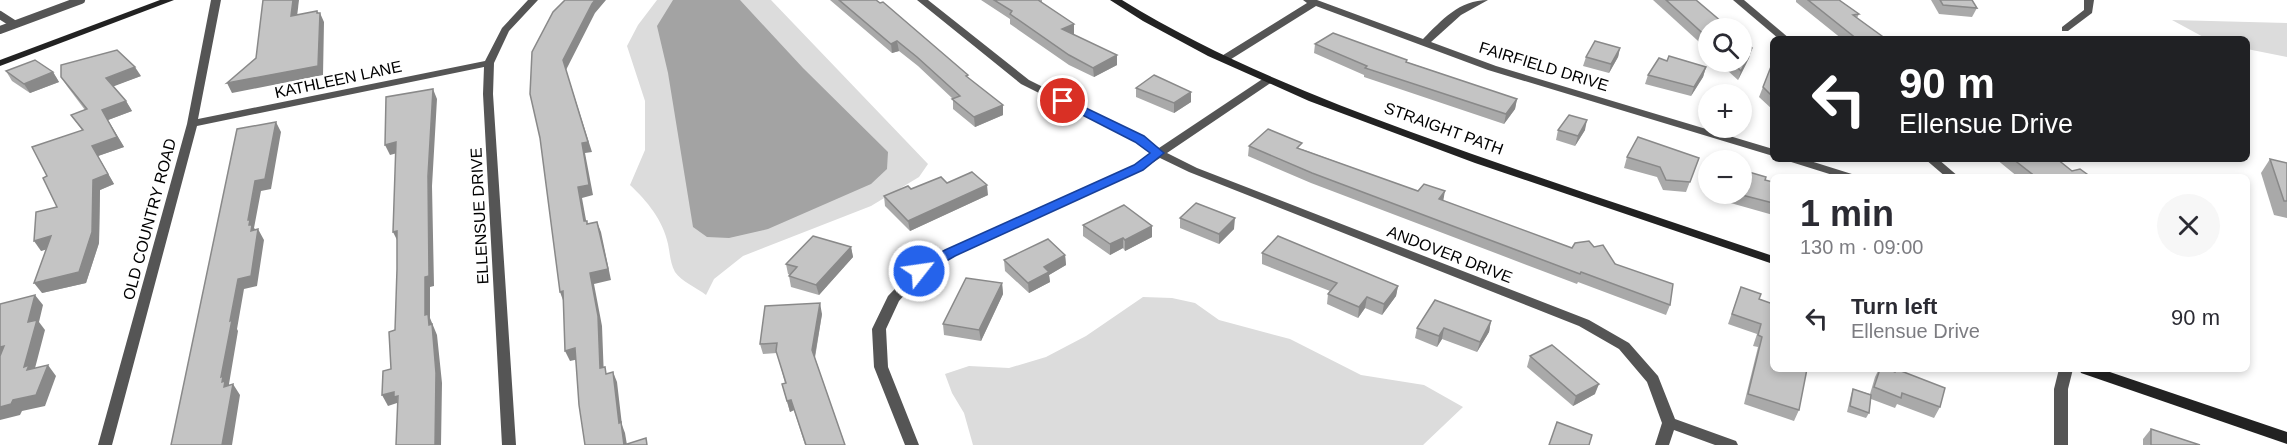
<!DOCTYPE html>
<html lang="en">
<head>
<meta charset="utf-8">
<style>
  body { margin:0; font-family:Helvetica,sans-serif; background:#f7f7f7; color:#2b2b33; height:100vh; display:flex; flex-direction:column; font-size:22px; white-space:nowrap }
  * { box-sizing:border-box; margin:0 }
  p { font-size:20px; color:#7c7c81 }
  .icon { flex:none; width:33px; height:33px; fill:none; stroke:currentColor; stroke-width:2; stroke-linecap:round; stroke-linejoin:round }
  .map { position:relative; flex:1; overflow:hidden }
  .panel { position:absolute; left:1770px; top:174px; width:480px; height:198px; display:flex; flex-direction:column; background:#fff; border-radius:9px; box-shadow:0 3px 9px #0003 }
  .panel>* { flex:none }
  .top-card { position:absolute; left:1770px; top:36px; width:480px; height:126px; border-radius:9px; box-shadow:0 3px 9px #0003; background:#202124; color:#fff; overflow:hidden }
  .tools { position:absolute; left:1698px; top:18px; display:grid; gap:12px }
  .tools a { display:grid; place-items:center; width:54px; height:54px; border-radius:50%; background:#fff; box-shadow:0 3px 9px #0003; font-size:30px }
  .pin { position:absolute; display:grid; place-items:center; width:51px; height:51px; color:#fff; margin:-26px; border:3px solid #fff; border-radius:50%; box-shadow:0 2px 6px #0007 }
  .me { position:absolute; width:66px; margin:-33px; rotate:60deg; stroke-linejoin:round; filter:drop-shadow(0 0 4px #0008) }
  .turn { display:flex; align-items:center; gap:21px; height:126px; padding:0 30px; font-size:27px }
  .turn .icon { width:78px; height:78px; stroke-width:2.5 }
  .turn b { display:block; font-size:42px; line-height:51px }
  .round { display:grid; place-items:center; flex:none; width:63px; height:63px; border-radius:32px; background:#f7f7f7 }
  .headline { display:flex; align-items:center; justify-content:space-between; height:102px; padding:0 30px }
  h1 { font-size:36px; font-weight:700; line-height:45px }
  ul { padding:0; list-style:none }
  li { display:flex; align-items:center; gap:18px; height:84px; padding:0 30px }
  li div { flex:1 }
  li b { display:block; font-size:22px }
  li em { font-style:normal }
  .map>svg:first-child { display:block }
</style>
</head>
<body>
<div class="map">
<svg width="2287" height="445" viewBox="0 0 2287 445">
  <rect width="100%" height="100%" fill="#fff"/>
  <g fill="#dcdcdc">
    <path d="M 657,0 L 771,0 L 928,164 L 919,177 L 871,206 L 743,256 L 714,279 L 706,295 C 697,288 681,281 675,272 C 670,263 670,253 668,244 C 663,220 647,201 630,185 L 645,150 L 645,101 L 627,46 L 638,25 Z"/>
    <polygon points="2172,20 2287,23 2287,57 2247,49 2247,39 2207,39"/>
    <polygon points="1143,297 1172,298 1195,303 1219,320 1290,339 1361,375 1424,385 1463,407 1423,445 973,445 964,413 952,393 945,374 969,366 1009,368 1046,357 1086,336"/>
  </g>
  <polygon fill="#a3a3a3" points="673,0 740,0 803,68 888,152 887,169 871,184 768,229 729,238 707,237 693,227 668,73 657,26"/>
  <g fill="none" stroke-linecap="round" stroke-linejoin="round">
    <g stroke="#555" stroke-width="8">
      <polyline points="0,15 14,24"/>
      <polyline points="0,30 81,0"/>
    </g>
    <g fill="#555" fill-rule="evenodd">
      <polygon points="211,0 221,0 198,119 485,61 502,28 528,0 538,0 509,31 494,63 493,94 516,445 502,445 483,94 484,67 197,126 112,445 98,445 187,124"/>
      <polygon points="917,0 928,0 1029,80 1143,137 1159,148 1264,78 1272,78 1273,80 1272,82 1167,153 1197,168 1589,320 1629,343 1658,376 1675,419 1736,441 1738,445 1715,445 1674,430 1669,445 1655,445 1662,423 1647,382 1619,349 1579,326 1189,172 1160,158 1143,169 954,256 923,274 899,301 886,329 888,367 919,445 905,445 874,367 872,329 888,296 915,268 946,250 1135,165 1152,154 1135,141 1021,84"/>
      <path d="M 1303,0 L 1317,0 L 1423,39 C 1442,20 1459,0 1488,0 L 1461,15 L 1431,42 L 1496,66 L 1773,149 L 1773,156 L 1488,70 L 1316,6 L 1228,61 L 1220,61 L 1220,57 L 1307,3 Z"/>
      <polygon points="1733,0 1744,0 1790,39 1779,39"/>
      <polygon points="2084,0 2094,0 2092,13 2068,31 2062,31 2062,27 2084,10"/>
      <polygon points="1786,159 1804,159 1855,175 1857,177 1839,177 1788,161"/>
      <polygon points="1925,159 1938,159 1959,177 1946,177"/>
      <polygon points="2059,369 2073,369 2068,389 2068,445 2054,445 2054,389"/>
    </g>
    <g fill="#222" fill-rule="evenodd">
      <polygon points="160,0 174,0 0,66 0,60"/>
      <path d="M 1110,0 L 1122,0 C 1213,56 1311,95 1411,132 C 1531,176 1652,215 1773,256 L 1773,264 L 1475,163 L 1309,101 L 1208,56 L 1143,21 Z"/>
      <polygon points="2079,369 2101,369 2287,432 2287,444 2081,373"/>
    </g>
  </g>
  <g fill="#a9a9a9">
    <polygon points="830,0 876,0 968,78 1003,105 1003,115 975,127 953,109 953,99 918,66 899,51 892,53"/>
    <polygon points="981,0 1042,0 1042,3 1074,34 1073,34 1117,65 1094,77 1069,65 1010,24 1010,19"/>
    <polygon points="1653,0 1696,0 1708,28 1708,50"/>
    <polygon points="1796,0 1839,0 1859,14 1857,18 1886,39 1842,39 1796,2"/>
    <polygon points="1931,0 1972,0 1977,8 1972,17 1939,14"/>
    <polygon points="1315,44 1407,62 1517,99 1515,109 1504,124 1364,77 1364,75 1314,53"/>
    <polygon points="1620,48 1618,57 1609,73 1583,66 1586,57"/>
    <polygon points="1752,48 1749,58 1738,80 1718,62 1742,62"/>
    <polygon points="1667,61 1706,67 1703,77 1691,96 1645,84 1648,75"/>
    <polygon points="1772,64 1773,65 1773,110 1759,97"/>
    <polygon points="6,71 53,72 59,82 30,93 12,81"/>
    <polygon points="141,76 113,86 126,101 132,111 108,120 124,147 98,156 114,184 100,190 99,243 86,283 42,293 46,249 41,251 57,207 47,176 82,130 71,115 85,110 67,86 61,77"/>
    <polygon points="1136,88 1191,92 1191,102 1174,113 1136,97"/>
    <polygon points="1558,130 1585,130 1575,146 1556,140"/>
    <polygon points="1249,146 1302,149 1572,248 1594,247 1670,305 1666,315 1578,282 1577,284 1311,183 1248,156"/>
    <polygon points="1627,157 1699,158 1686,192 1663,190 1657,177 1624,168"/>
    <polygon points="1996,159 2057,159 2072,171 2091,177 2018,177"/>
    <polygon points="2270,159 2287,163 2287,218 2274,215 2261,173"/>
    <polygon points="1773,182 1773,215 1720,200 1723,194 1742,194"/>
    <polygon points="947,183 988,195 910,231 885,206 884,196 911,189"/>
    <polygon points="1180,218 1234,229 1219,244 1180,228"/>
    <polygon points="1083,225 1152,237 1125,251 1123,248 1110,255 1083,236"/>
    <polygon points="851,247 853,257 819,295 791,287 789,276 790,275 788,274 786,264"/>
    <polygon points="1262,253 1398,286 1396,296 1382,315 1365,308 1358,318 1327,304 1328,294 1330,291 1262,264"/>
    <polygon points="1065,255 1066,265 1049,275 1050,282 1029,293 1005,271 1004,260"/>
    <polygon points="1002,283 1003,294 981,341 944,335 943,324"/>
    <polygon points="1741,287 1759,299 1799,410 1794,421 1744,404 1758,347 1753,346 1757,334 1728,324"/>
    <polygon points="822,314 815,358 845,445 805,445 794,410 790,412 785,395 782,384 785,383 777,353 763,354 760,344"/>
    <polygon points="1491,321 1489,332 1477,352 1442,339 1437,347 1415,338 1417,328"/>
    <polygon points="1530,356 1595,394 1573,406 1527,367"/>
    <polygon points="1879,369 1888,369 1940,407 1934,418 1897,404 1895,408 1871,399 1869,413 1866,418 1847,412 1851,395 1853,389 1870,394 1875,377"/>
    <polygon points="2151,429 2200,445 2143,445 2143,439"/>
  </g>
  <g fill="#898989">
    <polygon points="293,0 299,0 296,25 291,16"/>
    <polygon points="595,0 606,0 595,13 566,70 592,152 585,153 593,195 582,198 588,231 584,221 578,187 563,60 592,4"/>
    <polygon points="317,11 320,16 320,13 324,22 323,75 232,93 227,83 317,13"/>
    <polygon points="1074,24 1074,34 1063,38 1062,29"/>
    <polygon points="897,41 899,51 892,53 891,44"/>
    <polygon points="1620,48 1618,57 1609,73 1611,64"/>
    <polygon points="1752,48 1749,58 1738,80 1741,71"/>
    <polygon points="1117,55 1117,65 1094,77 1093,68"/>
    <polygon points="135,67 141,76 112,87 106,78"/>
    <polygon points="1706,67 1703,77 1691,96 1694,87"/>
    <polygon points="53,72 59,82 30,93 24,84"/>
    <polygon points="433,89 437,99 432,186 434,286 430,287 430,318 437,335 442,383 441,445 435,445 425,315 425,277 428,176"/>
    <polygon points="1191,92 1191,102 1174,113 1174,103"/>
    <polygon points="1517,99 1515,109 1504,124 1506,114"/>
    <polygon points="126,101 132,111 108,120 124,147 98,156 114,184 100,190 99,243 86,283 42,293 34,283 102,110"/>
    <polygon points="1003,105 1003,115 975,127 974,117"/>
    <polygon points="1587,120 1585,130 1575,146 1578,136"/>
    <polygon points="276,122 281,132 271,189 261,191 254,228 256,230 258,229 264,240 257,286 244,289 237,329 238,331 229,384 230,387 233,384 240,395 232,445 222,445 222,382 221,377 230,321 238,279 251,231 248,220 255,181"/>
    <polygon points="396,142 401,152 390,155 385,145"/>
    <polygon points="987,185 988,195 910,231 908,221"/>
    <polygon points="1445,191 1443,202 1439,199"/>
    <polygon points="1235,218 1234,229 1219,244 1219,234"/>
    <polygon points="597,222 601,232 611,280 594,284 602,326 604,379 600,368 590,273"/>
    <polygon points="1152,226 1152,237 1125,251 1125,240"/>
    <polygon points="397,231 398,242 393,232"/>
    <polygon points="51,236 58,246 41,251 34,241"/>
    <polygon points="1123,238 1123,248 1110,255 1110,244"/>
    <polygon points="851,247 853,257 819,295 816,285"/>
    <polygon points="1065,255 1066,265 1049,275 1050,282 1029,293 1028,283 1044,267"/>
    <polygon points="1002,283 1003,294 981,341 979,330"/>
    <polygon points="1398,286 1396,296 1382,315 1384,304"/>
    <polygon points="563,291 564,303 560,292"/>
    <polygon points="35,295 43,305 39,322 45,330 34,372 36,381 24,367 28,322"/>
    <polygon points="1367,297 1365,308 1358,318 1359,307"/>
    <polygon points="820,303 822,314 814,361 812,350"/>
    <polygon points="1491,321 1489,332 1477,352 1480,342"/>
    <polygon points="1444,328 1442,339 1437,347 1439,336"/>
    <polygon points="4,346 0,360 0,347"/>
    <polygon points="575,348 579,359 570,361 565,351"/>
    <polygon points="48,365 56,376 45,406 22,411 20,415 0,420 0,407 13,400"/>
    <polygon points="613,372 617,382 622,425 625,433 627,445 624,445 619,423"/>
    <polygon points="1599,384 1595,394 1573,406 1576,396"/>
    <polygon points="394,392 398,396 397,403 388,406 382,395"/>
    <polygon points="791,400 794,410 790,412 787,401"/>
  </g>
  <g fill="#c4c4c4" stroke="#898989" stroke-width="1.5">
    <polygon points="263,0 293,0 291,16 317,11 317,13 320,13 318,66 227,83 256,58"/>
    <polygon points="565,0 595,0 592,4 563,60 588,142 582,143 589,185 578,187 584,221 587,221 587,224 597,222 608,269 590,273 598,316 600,368 605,367 606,374 613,372 619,423 621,422 624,445 646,438 647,445 585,445 579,405 575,348 565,351 563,291 560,292 540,138 530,94 532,52 553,12"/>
    <polygon points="839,0 876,0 880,3 883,2 968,75 966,76 1003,105 974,117 952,99 960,96 917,57 897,41 891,44"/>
    <polygon points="994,0 1038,0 1074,24 1062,29 1117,55 1093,68 1069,55 1010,14 1012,11"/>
    <polygon points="1666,0 1696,0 1729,28 1708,28 1708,38"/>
    <polygon points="1808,0 1839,0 1859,14 1853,15 1886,39 1857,39"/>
    <polygon points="1940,0 1972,0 1977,8 1943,5"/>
    <polygon points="1333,33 1407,60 1406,62 1517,99 1506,114 1365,68 1367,66 1315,44"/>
    <polygon points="1742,39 1752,48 1741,71 1732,62 1742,62"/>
    <polygon points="1595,41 1620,48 1611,64 1586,57"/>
    <polygon points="117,50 135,67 106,78 126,101 102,110 117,137 92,146 108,174 93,180 92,232 79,272 34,283 51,236 34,241 36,212 57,207 43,178 47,176 32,147 83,130 71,115 87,109 61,77 61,65"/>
    <polygon points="1669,56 1706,67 1694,87 1648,75 1659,58 1667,61"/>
    <polygon points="35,60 53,72 24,84 6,71"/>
    <polygon points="1772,64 1773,65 1773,97 1763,87"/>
    <polygon points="1154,75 1191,92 1174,103 1136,88"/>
    <polygon points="433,89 428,176 429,276 425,277 425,315 428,314 429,325 432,324 436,373 435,445 396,445 398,396 394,397 394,392 382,395 383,371 391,369 389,332 395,330 397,269 397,231 393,232 396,142 385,145 386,97"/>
    <polygon points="1569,115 1587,120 1578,136 1558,130"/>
    <polygon points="276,122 265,179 255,181 248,220 250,220 249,225 252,225 251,231 258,229 251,276 238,279 230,321 232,320 221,377 223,376 222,382 225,381 224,387 233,384 222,445 171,445 237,129"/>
    <polygon points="1268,129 1302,143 1297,148 1418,191 1424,184 1445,191 1439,199 1572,248 1575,243 1589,241 1594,247 1603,245 1615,264 1673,284 1670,305 1581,272 1580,274 1312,173 1249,146"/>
    <polygon points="1638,137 1699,158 1690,182 1666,180 1660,167 1627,157"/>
    <polygon points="2013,159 2057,159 2072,171 2080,169 2091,177 2036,177"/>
    <polygon points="2270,159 2287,163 2287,201 2284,201"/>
    <polygon points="1742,170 1766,177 1765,180 1773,182 1773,203 1738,194 1742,194"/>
    <polygon points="972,172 987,185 908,221 884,196 908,186 911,189 941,177 947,183"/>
    <polygon points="1196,203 1235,218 1219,234 1180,218"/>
    <polygon points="1124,205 1152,226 1125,240 1123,238 1110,244 1083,225"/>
    <polygon points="813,236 851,247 816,285 789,276 797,267 786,264"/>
    <polygon points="1278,236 1398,286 1384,304 1367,297 1359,307 1328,294 1337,283 1262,253"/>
    <polygon points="1048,239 1065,255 1044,267 1049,272 1028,283 1004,260"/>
    <polygon points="966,278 1002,283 979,330 943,324"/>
    <polygon points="1741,287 1761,294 1759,299 1773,304 1773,369 1807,369 1799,410 1748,394 1762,337 1758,335 1761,324 1732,314"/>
    <polygon points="35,295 28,322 37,320 24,367 29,365 27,370 48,365 36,395 13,400 11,404 0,407 0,356 4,346 0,347 0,304"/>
    <polygon points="1435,300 1491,321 1480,342 1444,328 1439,336 1417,328"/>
    <polygon points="820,303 812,350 845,445 806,445 791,400 787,401 782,384 786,383 776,351 777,343 760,344 765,306"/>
    <polygon points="1552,345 1599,384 1576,396 1530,356"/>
    <polygon points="1880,369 1888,369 1895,372 1896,369 1945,388 1940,407 1902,393 1901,398 1874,387"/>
    <polygon points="1853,389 1871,395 1869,413 1850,406"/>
    <polygon points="1557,422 1592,435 1589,445 1549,445"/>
    <polygon points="2151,429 2200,445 2151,445"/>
  </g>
  <polygon fill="#2563eb" stroke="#184099" stroke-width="1.5" points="1063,97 1144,136 1164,153 1143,170 955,256 924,274 914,274 912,271 914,268 945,250 1134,165 1150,153 1135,142 1059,103 1059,98"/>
  <g text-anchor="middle" stroke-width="4.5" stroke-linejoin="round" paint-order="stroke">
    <g font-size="16" fill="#000" stroke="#fff">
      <text transform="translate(1544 66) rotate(17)" y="6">FAIRFIELD DRIVE</text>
      <text transform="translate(338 79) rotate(-12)" y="6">KATHLEEN LANE</text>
      <text transform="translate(1444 128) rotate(20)" y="6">STRAIGHT PATH</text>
      <text transform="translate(479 216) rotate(-93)" y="6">ELLENSUE DRIVE</text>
      <text transform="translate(149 219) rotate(-75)" y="6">OLD COUNTRY ROAD</text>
      <text transform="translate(1450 254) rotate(21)" y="6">ANDOVER DRIVE</text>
    </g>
  </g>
</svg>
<div class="tools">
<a><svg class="icon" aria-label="search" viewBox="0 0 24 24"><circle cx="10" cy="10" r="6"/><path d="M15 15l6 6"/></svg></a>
<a>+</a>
<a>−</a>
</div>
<div class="pin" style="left:1063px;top:101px;background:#d93025"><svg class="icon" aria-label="arrive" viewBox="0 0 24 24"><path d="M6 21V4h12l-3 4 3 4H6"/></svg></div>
<svg class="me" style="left:919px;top:271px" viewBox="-20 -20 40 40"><circle r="17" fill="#2563eb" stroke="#fff" stroke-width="3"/><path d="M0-11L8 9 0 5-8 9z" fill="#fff"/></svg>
<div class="top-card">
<div class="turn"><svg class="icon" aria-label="left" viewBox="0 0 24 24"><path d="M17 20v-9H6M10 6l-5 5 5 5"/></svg><div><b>90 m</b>Ellensue Drive</div></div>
</div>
<section class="panel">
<div class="headline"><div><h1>1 min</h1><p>130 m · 09:00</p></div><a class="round"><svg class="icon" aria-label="close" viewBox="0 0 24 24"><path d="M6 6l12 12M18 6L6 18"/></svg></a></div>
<ul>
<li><svg class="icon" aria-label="left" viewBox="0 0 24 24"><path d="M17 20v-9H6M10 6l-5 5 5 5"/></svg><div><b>Turn left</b><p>Ellensue Drive</p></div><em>90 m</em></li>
</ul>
</section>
</div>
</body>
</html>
